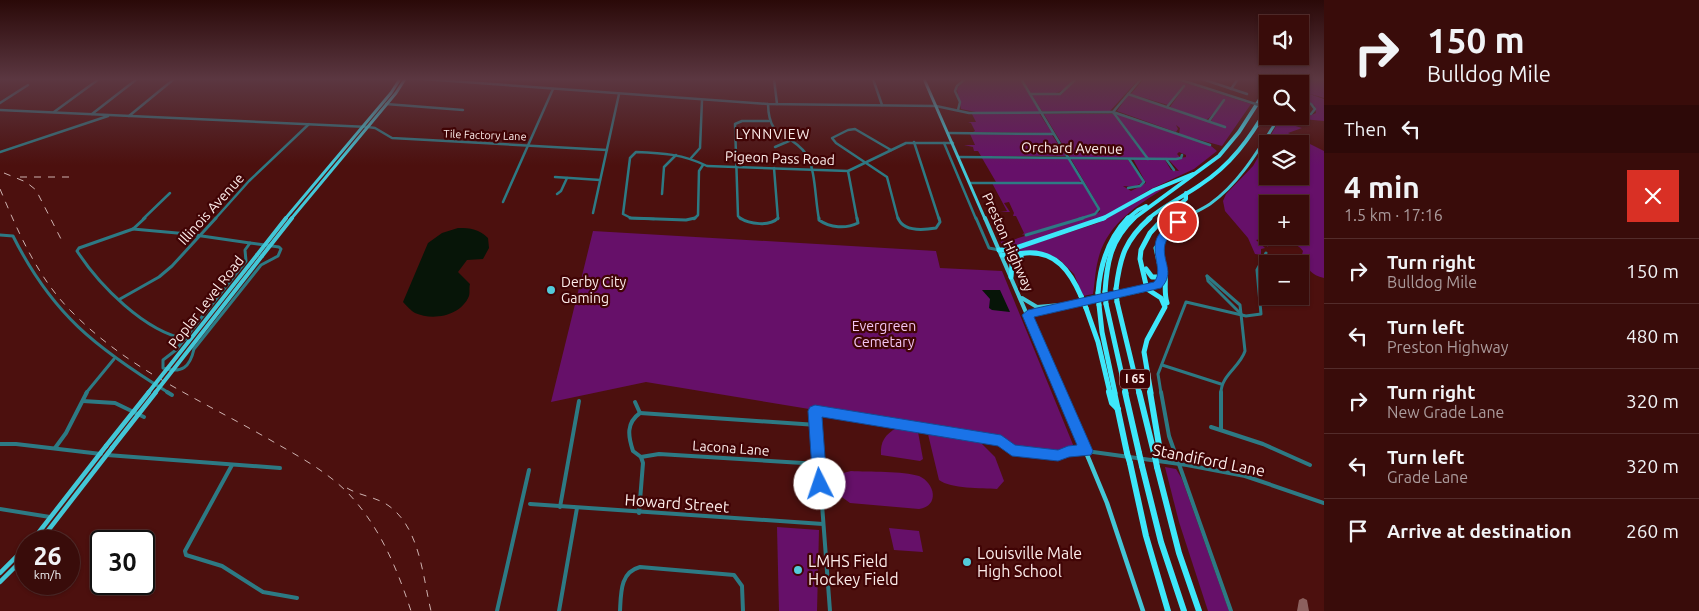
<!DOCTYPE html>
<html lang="en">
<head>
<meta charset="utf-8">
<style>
  body { margin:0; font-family:Ubuntu,sans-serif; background:#441a18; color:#f1f3f6; height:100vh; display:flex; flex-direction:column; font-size:19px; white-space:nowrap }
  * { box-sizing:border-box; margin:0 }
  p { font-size:16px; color:#ab9b9c }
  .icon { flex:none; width:28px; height:28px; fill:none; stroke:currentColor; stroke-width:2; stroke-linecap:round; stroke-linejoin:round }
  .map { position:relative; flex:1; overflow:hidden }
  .details { display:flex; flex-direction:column; background:#390c0a; width:375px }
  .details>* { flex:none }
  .top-card { background:#390c0a; color:#f1f3f6; overflow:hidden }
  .controls { position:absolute; left:1259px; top:15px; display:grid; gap:10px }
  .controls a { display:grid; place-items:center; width:50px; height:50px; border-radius:0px; background:#390c0a; box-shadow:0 1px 4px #0004,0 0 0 1px #532c2b; font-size:25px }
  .speed { position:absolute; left:15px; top:530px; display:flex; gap:10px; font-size:25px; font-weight:700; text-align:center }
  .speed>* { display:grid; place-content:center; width:65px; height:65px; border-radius:50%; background:#390c0a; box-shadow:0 1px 4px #0004,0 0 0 1px #532c2b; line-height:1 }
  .speed small { font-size:12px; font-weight:400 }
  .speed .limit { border:2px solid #111; border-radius:8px; background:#fff; color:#111 }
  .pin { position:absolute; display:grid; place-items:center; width:42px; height:42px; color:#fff; margin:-21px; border:2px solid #fff; border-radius:50%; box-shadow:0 1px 5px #0007 }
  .me { position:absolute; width:55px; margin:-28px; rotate:356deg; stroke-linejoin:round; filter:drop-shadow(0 0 4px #0008) }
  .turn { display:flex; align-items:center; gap:18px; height:105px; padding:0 20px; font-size:22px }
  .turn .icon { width:65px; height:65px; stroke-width:2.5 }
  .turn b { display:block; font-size:35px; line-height:42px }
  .then { display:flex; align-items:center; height:48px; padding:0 20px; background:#0003; gap:10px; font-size:19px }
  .round { display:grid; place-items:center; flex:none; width:52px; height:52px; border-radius:0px; background:#441a18 }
  .headline { display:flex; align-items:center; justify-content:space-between; height:85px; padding:0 20px }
  h1 { font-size:30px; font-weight:600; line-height:38px }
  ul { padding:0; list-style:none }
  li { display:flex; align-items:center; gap:15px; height:65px; padding:0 20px; border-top:1px solid #532c2b }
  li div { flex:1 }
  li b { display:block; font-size:19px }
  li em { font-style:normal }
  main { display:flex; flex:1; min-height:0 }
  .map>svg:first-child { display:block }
</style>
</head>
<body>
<main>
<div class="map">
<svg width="1324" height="611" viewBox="0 0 1324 611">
  <rect width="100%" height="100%" fill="#4c100e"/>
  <g fill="#661069" fill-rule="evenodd">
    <polygon points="966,79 1020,79 1040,112 976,112 961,109 957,89"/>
    <path d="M 1022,79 L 1075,79 C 1057,97 1055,94 1031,93 Z"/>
    <polygon points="1077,79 1139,79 1110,111 1042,111 1032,95 1061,95"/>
    <polygon points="1144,79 1174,79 1251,104 1222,146 1182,135 1211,146 1217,151 1194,169 1149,190 1102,218 1011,247 1002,245 991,219 993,219 1002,241 1006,242 1100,212 1098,205 1071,159 1128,160 1143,182 1134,187 1123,186 1131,191 1146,183 1133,159 1165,160 1171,170 1179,171 1169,160 1186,157 1186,155 1179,152 1177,154 1180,157 1178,158 1148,158 1115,114 1122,114 1179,134 1180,128 1176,125 1178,129 1176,132 1117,111 1128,95 1226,127 1211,121 1224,100 1209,118 1205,120 1170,107 1185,86 1183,86 1168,105 1131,94"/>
    <polygon points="1308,79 1324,79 1324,98 1307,93 1324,99 1324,121 1302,119 1305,125 1301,126 1282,120 1283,116 1307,117 1316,113 1315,106 1300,95 1300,90"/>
    <polygon points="1039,113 1052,133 973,132 975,131 971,123 968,122 976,122 972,114"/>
    <polygon points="1044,114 1113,114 1146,158 1070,157"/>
    <path d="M 1279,121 L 1302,128 L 1288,133 L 1324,151 L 1324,278 C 1311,275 1308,269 1301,258 L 1303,251 C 1296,240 1281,245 1268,236 L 1300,236 L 1300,204 L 1268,204 L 1267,236 L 1264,235 L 1273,243 L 1267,247 L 1268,245 L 1261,239 L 1256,240 L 1265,248 L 1261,249 L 1261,255 L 1255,254 L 1248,238 L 1225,211 L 1223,201 L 1226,194 L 1253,166 ZM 1268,144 L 1300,144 L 1300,176 L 1268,176 Z"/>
    <polygon points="970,134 1052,135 1066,156 981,156 978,151 974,151 973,147 964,145 975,145"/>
    <polygon points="982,158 1068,159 1081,181 1079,182 996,182"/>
    <polygon points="992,183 1083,184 1098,208 1095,214 1022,235 1024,233 1016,216 1013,216 1014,213 1009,202 1004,203 1010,212 1000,212 1007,211"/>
    <path d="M 1163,187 L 1165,188 C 1137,205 1106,225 1098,260 C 1095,271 1095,283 1093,294 L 1083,296 L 1074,274 L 1060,260 L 1054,257 L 1006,253 L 1098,223 Z"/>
    <path d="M 593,231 L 936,251 L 940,268 L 1002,271 L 1076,452 L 1058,455 L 1012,450 L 1001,441 L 975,437 L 995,457 L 1004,481 L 997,489 C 981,488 951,489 939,480 L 927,430 L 973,436 L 646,382 L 551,402 Z"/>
    <path d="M 897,428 L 918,432 L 923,459 L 920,461 L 881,455 C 880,442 885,434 897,428 Z"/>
    <polygon points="1165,467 1176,469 1182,479 1229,611 1208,611 1179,522"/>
    <path d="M 851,471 C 869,472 903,471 919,476 C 935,483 940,506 919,509 L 850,503 L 839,495 L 835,483 L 839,474 Z"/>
    <polygon points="777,527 819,530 817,611 779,611"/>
    <polygon points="889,528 919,531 923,552 894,550"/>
  </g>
  <g fill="#071508">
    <path d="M 458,228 C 471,228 479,229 488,238 L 489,248 L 483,259 L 467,260 L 458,272 L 470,284 C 469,287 470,293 469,296 C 461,316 433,321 415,313 C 411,311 407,306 403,302 L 428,243 L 442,233 Z"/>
    <polygon points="982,290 1000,290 1010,312 992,310 989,308 990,299"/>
  </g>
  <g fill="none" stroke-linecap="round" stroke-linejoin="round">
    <polygon fill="#8c605e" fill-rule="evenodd" points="1303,598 1307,600 1309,611 1297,611 1299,600"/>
    <g stroke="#2d7a84" stroke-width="2.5">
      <polyline points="423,79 768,104 936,106 969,113 1113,112 1210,145"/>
      <polyline points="774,79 777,104"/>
      <polyline points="873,79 882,105"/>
      <polyline points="1021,79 1099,209 1095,214 1079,219"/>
      <polyline points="1141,79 1113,112 1148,159"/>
      <polyline points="1202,79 1247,94"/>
      <polyline points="1231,89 1238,79"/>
      <polyline points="1030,94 1060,94 1076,79"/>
      <polyline points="1128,94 1225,127"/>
      <polyline points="1300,98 1311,104 1315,109 1311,114 1300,115"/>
      <polyline points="0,103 28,85"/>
      <polyline points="386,104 463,110"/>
      <path d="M 768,104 C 769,142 789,130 806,154 C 816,169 815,201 819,219"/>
      <polyline points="1167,107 1184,86"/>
      <polyline points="0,110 368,127 375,128 392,138 607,150"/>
      <polyline points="958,110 960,102 955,91 957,86 965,79"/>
      <polyline points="54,112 99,79"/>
      <polyline points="92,114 137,79"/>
      <polyline points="129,116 174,79"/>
      <polyline points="1209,121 1224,100"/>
      <polyline points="948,133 1054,134"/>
      <polyline points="914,142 939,219"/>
      <polyline points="944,143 976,219"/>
      <polyline points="775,147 789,141"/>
      <polyline points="891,150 855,129 848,130 832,138 836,143 887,177 898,219"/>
      <polyline points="0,152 108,116"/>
      <polyline points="958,157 1176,159 1181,158 1182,155"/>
      <polyline points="691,158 700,148 702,100"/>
      <polyline points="1166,159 1174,170"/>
      <polyline points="774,168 778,219"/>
      <polyline points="848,171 857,219"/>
      <polyline points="555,177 600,180"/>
      <polyline points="970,183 1083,183"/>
      <polyline points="1128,188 1140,186 1144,182 1129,159"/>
      <polyline points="557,194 561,191 567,178"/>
      <polyline points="662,194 664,167 676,155"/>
      <polyline points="503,202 553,89"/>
      <polyline points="593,213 619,94"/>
      <polyline points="143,219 170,193"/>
      <polyline points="215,219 249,181 309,124"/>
      <path d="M 654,219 L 631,218 L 623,214 L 630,158 L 636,152 C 662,153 683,154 707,166 L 848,171 L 906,143 L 953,143"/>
      <polyline points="694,219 698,215 699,171 703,165"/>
      <polyline points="741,219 738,216 735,124 742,121 769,121"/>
    </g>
    <g stroke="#2d7a84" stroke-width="3">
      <path d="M 145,218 L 133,229 L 79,248 L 77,251 C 99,285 145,332 186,339"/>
      <polyline points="630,218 686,220 695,218"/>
      <path d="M 740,218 C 749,224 770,227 778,218"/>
      <path d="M 819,218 L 819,220 C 830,228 846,229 858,223 L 857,218"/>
      <path d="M 898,218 C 903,232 924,230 936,228 L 940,222 L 939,218"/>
      <polyline points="976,218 989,248 999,250"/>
      <polyline points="133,229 188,234 250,243"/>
      <path d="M 0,235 L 13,236 C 52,314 96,348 169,393"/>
      <polyline points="1026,235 1083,218"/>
      <path d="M 250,243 L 279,247 L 281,249 L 278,256 L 261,265 L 194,349 C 190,367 182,374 163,368 L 163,360 L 176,350 L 246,261 L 245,250 Z"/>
      <path d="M 1207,276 L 1240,305 L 1245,351 C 1240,367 1221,375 1221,393"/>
      <polyline points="1207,276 1208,281 1241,314"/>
      <polyline points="120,299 159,277 172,266 216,218"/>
      <polyline points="1162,365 1221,384"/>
      <polyline points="86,393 114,359"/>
      <polyline points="1161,393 1158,374 1186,302 1246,316 1261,314 1257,270 1266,253"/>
    </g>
    <g stroke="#2d7a84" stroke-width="4">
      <polyline points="167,392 172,395"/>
      <polyline points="1161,392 1169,436 1231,611"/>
      <polyline points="1221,392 1221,430"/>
      <polyline points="83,401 115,403 144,417"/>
      <polyline points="635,402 640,413"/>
      <polyline points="640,413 817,425"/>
      <polyline points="1211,427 1263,444 1310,465"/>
      <polyline points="0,444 16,444 101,454"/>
      <polyline points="55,448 66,433 87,392"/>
      <polyline points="107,455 280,468"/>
      <polyline points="641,457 659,454 819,464"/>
      <polyline points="232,465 185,551 186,555 222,566 263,592 297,598"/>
      <polyline points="530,504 823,524"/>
      <polyline points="560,507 579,401"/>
      <polyline points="0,509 50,517"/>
      <path d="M 639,513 L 643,463 L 641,457 L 633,451 C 628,436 626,423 640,413"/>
      <polyline points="497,611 529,470"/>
      <polyline points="559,611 577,508"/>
      <path d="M 620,611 C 621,593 620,572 640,567 L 734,575 L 742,586 L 743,611"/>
      <polyline points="830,611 815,411 1001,441 1012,450 1058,455 1068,452 1086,451 1187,465 1245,476 1324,503"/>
    </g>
    <g stroke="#43c7d7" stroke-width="3">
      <polyline points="924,79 985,219"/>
      <polyline points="1300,87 1305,79"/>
      <polyline points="285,219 391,93 400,79"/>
      <polyline points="291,219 396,93 405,79"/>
      <path d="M 1182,219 C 1191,214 1201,210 1210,204 C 1241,182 1260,147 1280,116"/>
    </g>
    <g stroke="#43c7d7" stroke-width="4">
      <polyline points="985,218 1061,393"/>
      <polyline points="257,255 286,218"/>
      <path d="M 1160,255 C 1159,236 1169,226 1185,218"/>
      <polyline points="262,256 292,218"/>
      <polyline points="1022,298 1037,307 1071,304"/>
      <polyline points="1028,315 1153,288 1162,281 1163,272"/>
    </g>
    <g stroke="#43c7d7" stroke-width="4.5">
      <polyline points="1061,392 1107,503 1143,611"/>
      <polyline points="32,541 106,446"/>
      <polyline points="40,541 112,448"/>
      <polyline points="0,573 26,547"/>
      <polyline points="0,582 26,556"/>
    </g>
    <g stroke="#3ee7fa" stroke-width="4">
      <polyline points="1270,84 1272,79"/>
      <polyline points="1282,84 1285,79"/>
      <polyline points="1102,219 1154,190 1193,174"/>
      <polyline points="1127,219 1138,210 1146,206"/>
      <polyline points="1133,219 1219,156 1239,132 1268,87"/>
      <path d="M 1148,219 C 1164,205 1183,197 1200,185 C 1231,165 1250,138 1268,107"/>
      <polyline points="1162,219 1186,199 1186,193"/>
    </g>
    <g stroke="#3ee7fa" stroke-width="5">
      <polyline points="999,250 1010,250 1104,218"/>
      <path d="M 1002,255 C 1010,255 1018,254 1026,253 C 1056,251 1070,271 1081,296"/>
      <path d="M 1160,257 C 1170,270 1162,288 1167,303"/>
      <polyline points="1146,269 1152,277 1160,277 1161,271 1156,248 1160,244"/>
      <polyline points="1011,277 1012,264 1021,257"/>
      <path d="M 1116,289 C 1120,257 1125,240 1150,218"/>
      <path d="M 1105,292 C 1107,261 1111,240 1134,218"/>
      <path d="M 1098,293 C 1100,264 1108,239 1128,218"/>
      <polyline points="1117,302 1139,393"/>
      <polyline points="1106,304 1126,393"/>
      <polyline points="1099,305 1102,332 1115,393"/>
      <polyline points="1086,308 1098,342 1110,393"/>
      <polyline points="1151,393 1144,352 1147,340 1165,307 1161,298 1147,289 1140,259 1141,250 1150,233 1164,218"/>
    </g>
    <g stroke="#3ee7fa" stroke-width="6">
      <polyline points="1109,392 1112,403 1118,409"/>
      <polyline points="1114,392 1127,453"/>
      <polyline points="1125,392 1139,453"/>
      <polyline points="1139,392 1155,457 1160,451 1150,392"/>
      <polyline points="1130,463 1146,536 1168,611"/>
      <polyline points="1142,466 1161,542 1184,611"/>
      <polyline points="1157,467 1179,553 1199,611"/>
    </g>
    <g stroke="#cdb1af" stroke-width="1" stroke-dasharray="7 7" stroke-linecap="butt">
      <polyline points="4,173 26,182 36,190 61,239"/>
      <polyline points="20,177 72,177"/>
      <path d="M 0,189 C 19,234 39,281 75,315 C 131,371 205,402 272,441 C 298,456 326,471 347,492 C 379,525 397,568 411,611"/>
      <path d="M 347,488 C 360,496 377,497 389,506 C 420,528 423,578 431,611"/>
    </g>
    <polyline stroke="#2d7a84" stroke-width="2.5" points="1178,79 1268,108"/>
    <g stroke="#43c7d7" stroke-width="4">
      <polyline points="148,393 257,255"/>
      <polyline points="155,393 262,256"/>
    </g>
    <g stroke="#43c7d7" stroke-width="4.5">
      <polyline points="106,446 149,392"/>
      <polyline points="112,448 156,392"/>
    </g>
    <g stroke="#3ee7fa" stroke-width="5">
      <polyline points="1116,289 1117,302"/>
      <polyline points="1105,292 1106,304"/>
      <polyline points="1098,293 1099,305"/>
      <polyline points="1081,296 1086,308"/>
    </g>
    <g stroke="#3ee7fa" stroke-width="6">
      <polyline points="1127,453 1130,463"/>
      <polyline points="1139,453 1142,466"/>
      <polyline points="1155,457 1157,467"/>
    </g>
  </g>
  <linearGradient id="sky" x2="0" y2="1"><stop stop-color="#2a0908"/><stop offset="0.48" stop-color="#5b3741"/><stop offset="1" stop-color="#5b3741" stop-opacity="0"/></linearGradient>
  <rect width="1324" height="165" fill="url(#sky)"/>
  <path fill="#1a73e8" stroke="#114b97" d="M 1178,219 L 1183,222 C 1177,230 1168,234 1165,244 C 1161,261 1176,272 1161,288 L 1034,317 L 1093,451 L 1091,455 L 1069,457 L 1058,461 L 1012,456 L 998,446 L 822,417 L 827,484 L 825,489 L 820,490 L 815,489 L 813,484 L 808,411 L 810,407 L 815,405 L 1001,435 L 1015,445 L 1058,450 L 1068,446 L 1077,445 L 1022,315 L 1028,310 L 1154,282 C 1166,269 1143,245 1165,228 C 1169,224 1172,221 1178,219 Z"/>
  <g fill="#53cbda" stroke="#400405" stroke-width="2">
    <circle cx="551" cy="290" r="5"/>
    <circle cx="967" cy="562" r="5"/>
    <circle cx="798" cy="570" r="5"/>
  </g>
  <g text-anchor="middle" stroke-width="4.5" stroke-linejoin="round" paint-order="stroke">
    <g font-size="11" fill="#fcecea" stroke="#400405">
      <text transform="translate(485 135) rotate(2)" y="4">Tile Factory Lane</text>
    </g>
    <rect fill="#400405" stroke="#c4a6a5" stroke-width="1" x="1120" y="369.5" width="30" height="19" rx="4"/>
    <g font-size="12" font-weight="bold" fill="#fcecea">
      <text x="1135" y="383">I 65</text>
    </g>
    <g font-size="14" letter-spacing="1" fill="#fcecea" stroke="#400405">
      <text x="773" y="139">LYNNVIEW</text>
    </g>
    <g font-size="14" fill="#fcecea" stroke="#400405">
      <text transform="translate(1072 148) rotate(1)" y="5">Orchard Avenue</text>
      <text transform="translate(780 158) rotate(2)" y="5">Pigeon Pass Road</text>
      <text transform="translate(211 209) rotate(-48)" y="5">Illinois Avenue</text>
      <text transform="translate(1008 242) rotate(66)" y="5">Preston Highway</text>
      <text transform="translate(206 302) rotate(-52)" y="5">Poplar Level Road</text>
      <text transform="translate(731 448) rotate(4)" y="5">Lacona Lane</text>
    </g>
    <g font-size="14" fill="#fcecea" stroke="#400405" text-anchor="start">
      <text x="561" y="287">Derby City<tspan x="561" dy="16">Gaming</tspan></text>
    </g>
    <g font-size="14" fill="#f3c5f3" stroke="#400405">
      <text x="884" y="331">Evergreen<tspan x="884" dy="16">Cemetary</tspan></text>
    </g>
    <g font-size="16" fill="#fcecea" stroke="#400405">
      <text transform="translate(1209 460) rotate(11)" y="6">Standiford Lane</text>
      <text transform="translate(677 503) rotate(4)" y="6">Howard Street</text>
    </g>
    <g font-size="16" fill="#fcecea" stroke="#400405" text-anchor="start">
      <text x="977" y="559">Louisville Male<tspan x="977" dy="18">High School</tspan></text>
      <text x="808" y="567">LMHS Field<tspan x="808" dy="18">Hockey Field</tspan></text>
    </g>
  </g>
</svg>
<div class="controls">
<a><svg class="icon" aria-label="sound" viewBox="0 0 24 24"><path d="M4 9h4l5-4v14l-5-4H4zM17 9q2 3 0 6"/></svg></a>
<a><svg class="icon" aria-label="search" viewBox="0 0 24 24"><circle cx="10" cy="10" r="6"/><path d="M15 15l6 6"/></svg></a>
<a><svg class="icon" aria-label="layers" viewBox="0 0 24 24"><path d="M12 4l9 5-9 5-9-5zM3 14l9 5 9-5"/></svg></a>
<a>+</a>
<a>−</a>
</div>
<div class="speed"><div>26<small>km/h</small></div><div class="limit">30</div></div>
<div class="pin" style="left:1178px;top:222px;background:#d93025"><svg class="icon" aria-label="arrive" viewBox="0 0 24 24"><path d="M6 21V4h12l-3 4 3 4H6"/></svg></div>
<svg class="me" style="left:820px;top:484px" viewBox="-20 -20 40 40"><circle r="19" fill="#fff"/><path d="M0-13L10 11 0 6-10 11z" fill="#1a73e8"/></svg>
</div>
<section class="details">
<div class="top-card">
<div class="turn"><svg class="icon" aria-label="right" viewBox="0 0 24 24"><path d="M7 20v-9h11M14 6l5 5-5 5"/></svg><div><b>150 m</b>Bulldog Mile</div></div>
<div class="then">Then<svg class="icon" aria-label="left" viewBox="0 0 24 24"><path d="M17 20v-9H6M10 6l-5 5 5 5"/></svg></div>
</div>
<div class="headline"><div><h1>4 min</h1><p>1.5 km · 17:16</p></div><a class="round" style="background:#d93025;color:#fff"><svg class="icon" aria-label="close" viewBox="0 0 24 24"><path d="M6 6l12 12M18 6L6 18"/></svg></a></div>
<ul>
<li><svg class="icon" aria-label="right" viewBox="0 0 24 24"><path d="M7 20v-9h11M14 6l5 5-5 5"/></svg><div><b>Turn right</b><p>Bulldog Mile</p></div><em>150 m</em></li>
<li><svg class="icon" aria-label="left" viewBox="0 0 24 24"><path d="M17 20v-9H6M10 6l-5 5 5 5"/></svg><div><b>Turn left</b><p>Preston Highway</p></div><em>480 m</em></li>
<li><svg class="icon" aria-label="right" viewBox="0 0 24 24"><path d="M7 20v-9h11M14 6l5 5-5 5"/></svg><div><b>Turn right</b><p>New Grade Lane</p></div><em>320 m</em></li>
<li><svg class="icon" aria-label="left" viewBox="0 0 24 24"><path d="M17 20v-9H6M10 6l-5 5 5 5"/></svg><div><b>Turn left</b><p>Grade Lane</p></div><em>320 m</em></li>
<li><svg class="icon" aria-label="arrive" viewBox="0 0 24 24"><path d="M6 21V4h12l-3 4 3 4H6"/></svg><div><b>Arrive at destination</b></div><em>260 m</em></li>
</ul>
</section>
</main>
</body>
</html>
